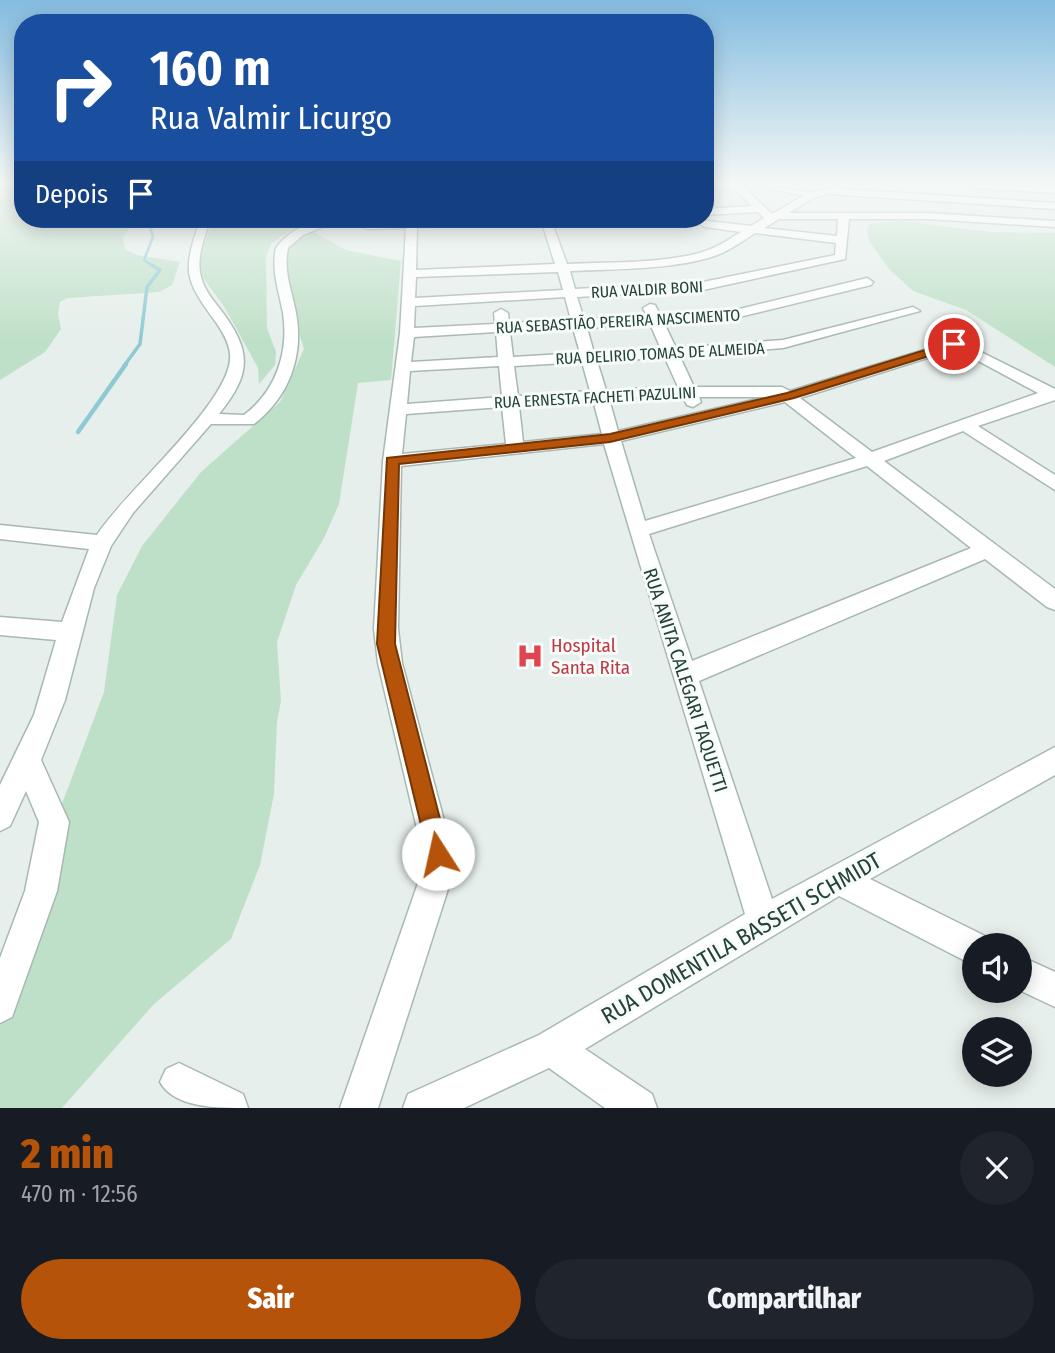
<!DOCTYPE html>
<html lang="pt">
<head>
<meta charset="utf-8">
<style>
  body { margin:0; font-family:"Fira Sans Condensed",sans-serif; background:#20242c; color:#f1f3f6; height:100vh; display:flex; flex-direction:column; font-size:26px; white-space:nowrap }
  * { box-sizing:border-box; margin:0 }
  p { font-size:23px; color:#9ea1a6 }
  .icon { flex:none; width:38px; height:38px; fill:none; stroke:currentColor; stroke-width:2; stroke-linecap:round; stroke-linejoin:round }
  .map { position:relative; height:1108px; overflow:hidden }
  .details { display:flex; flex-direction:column; background:#171b24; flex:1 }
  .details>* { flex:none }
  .guide { position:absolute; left:14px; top:14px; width:700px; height:214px; border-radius:28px; box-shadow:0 4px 18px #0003; background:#1a4fa0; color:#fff; overflow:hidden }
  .controls { position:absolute; left:962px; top:933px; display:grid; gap:14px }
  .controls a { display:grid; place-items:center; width:70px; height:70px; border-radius:50%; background:#171b24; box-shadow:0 4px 18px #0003; font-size:35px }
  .pin { position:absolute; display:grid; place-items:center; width:60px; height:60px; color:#fff; margin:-30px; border:4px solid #fff; border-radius:50%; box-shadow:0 2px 7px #0007 }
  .me { position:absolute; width:77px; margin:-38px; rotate:350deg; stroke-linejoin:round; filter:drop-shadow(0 0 5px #0008) }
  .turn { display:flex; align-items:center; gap:24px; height:147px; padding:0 21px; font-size:32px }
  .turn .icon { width:91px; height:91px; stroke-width:2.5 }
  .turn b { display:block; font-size:49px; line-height:60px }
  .then { display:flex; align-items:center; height:66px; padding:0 21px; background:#0003; gap:14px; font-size:26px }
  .round { display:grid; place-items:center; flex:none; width:74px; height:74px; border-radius:37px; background:#20242c }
  .headline { display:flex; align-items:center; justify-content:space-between; height:119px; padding:0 21px }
  h1 { font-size:42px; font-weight:800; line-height:52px; color:#b45309 }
  .primary-button { display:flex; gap:14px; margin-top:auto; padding:14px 21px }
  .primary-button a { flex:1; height:80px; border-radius:42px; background:#b45309; color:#fff; font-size:28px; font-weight:800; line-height:80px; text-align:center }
  .primary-button a+a { background:#20242c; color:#f1f3f6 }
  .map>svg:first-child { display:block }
</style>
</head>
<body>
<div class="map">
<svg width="1055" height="1108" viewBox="0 0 1055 1108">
  <rect width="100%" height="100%" fill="#e6efeb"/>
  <g fill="#bfe0c8">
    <polygon points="0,185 23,185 23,219 136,219 123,237 125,249 137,255 180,262 172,285 159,292 68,298 60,302 58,314 61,329 45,352 0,380"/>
    <polygon points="260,219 323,219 286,233 272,243 266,256 267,328 276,352 275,365 259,384 258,368 225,308 202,276 200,257 211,226"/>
    <polygon points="902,221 990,232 1055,233 1055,367 966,310 913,291 889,269 869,241 867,230 870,224"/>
    <polygon points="310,230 346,250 401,261 391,380 358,383 339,504 324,538 296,585 277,642 281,701 277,722 274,794 260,865 231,939 154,1004 62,1108 0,1108 0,969 104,692 117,595 142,546 201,472 280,402 304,349 285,286 287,249"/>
  </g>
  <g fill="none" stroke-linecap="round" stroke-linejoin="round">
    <polyline stroke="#8ec9d4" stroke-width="2.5" points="148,219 153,237 144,260 153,266"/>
    <polyline stroke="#8ec9d4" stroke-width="3.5" points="124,366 140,344 147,287 160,270 150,264"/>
    <polyline stroke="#8ec9d4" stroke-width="4.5" points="78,432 126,364"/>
    <defs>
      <g id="minor">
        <path d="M 705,185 L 742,185 L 772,214 L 803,196 L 754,185 L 812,192 L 838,186 L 843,189 L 1055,203 L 1055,209 L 829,194 L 815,197 L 789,213 L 928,213 L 1055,221 L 1055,227 L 928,219 L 849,219 L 845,259 L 703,290 L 577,297 L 584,319 L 647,316 L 643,308 L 650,304 L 655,305 L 660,315 L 727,312 L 867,278 L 873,282 L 871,285 L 727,320 L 664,323 L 676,348 L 783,340 L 913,307 L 920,311 L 783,348 L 680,357 L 694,387 L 782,387 L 790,391 L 957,340 L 1055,389 L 1055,400 L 978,426 L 1055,475 L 1055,490 L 963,431 L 884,461 L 1055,589 L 1055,610 L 1047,607 L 985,559 L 699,681 L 772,899 L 1055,747 L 1055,775 L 870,879 L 987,937 L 990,945 L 975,945 L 975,966 L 839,896 L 585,1049 L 652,1094 L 657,1108 L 605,1108 L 549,1068 L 464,1108 L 403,1108 L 408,1094 L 539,1035 L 745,914 L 604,444 L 401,466 L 398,629 L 402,663 L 453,854 L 449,886 L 378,1108 L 340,1108 L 417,886 L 423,854 L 378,663 L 374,629 L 383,461 L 400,333 L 406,228 L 367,229 L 362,226 L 367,223 L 407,221 L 407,219 L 573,219 L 552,223 L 567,264 C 607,262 677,264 713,248 C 723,244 732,237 741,232 L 705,227 L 691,219 L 751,226 L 764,218 L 758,212 L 705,215 L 705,209 L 752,206 L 735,189 L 705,190 ZM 779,219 L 838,219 L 837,236 L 764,228 ZM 542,223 L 555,264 L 416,270 L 417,227 ZM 755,233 L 836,243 L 835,255 L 703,282 L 575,289 L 570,271 C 612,269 683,270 722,253 C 733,248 744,240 755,233 ZM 558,272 L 563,290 L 415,298 L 416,277 ZM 565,297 L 571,320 L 509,323 L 508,313 L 501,309 L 494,313 L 495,324 L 414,328 L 415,306 ZM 650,324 L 661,349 L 594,353 L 587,328 ZM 573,328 L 580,353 L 513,357 L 510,332 ZM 496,332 L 498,357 L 411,362 L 414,337 ZM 956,349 L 1038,393 L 872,452 L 800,398 ZM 665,358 L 678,387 L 606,390 L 597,361 ZM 582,362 L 590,391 L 518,396 L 514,366 ZM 499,366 L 502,397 L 407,404 L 410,371 ZM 642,397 L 683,397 L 687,405 L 693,407 L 701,402 L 699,397 L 766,397 L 618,431 L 609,399 ZM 593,400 L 602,434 L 523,442 L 519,406 ZM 785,402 L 856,458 L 645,521 L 621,441 ZM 502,407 L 506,444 L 402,454 L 406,414 ZM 867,466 L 971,548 L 692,661 L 649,534 Z"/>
        <polygon points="970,185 1055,187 1055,193 975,188"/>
        <path d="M 200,219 L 210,219 C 206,235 197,254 200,272 C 202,286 211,298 220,309 C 252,351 252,373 219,414 L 244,415 C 276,391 289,352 283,313 C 279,291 271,271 276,248 C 291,227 318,218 343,219 L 303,235 L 288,248 C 283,271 292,291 296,313 C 304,356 289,397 254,424 L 211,424 L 133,513 L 111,546 L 94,588 L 65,700 L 41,760 L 69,822 L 57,891 L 12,1017 L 0,1023 L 0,958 L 25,891 L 39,822 L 26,791 L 10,826 L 0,831 L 0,785 L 34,715 L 56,640 L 0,635 L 0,617 L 62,622 L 89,549 L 0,539 L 0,525 L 97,535 C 124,492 235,399 230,354 C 229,342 222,331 215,321 C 182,276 184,271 200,219 Z"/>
        <polygon points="1020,956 1055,972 1055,1007 1019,990"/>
        <path d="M 179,1063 L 243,1094 L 248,1108 C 217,1108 174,1108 160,1082 L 166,1069 Z"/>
      </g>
    </defs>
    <use href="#minor" stroke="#a8b8b2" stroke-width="3"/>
    <use href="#minor" fill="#fff" fill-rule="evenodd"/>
  </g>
  <linearGradient id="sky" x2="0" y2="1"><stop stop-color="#84bce0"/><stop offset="0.54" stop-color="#f4f8f6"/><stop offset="1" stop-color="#f4f8f6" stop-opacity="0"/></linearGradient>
  <rect width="1055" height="340" fill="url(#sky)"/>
  <polygon fill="#b45309" stroke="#753606" stroke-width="2" points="954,341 958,342 958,347 794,398 610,442 399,464 395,644 449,854 446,862 438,866 430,862 377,644 387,458 610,434 787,393"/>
  <defs>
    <symbol id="hospital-bare" viewBox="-9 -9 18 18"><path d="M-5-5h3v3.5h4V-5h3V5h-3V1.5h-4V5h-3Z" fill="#e0444e" stroke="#f7fbf9" stroke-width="2.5" paint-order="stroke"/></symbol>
  </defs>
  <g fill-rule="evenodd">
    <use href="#hospital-bare" x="511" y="637" width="38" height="38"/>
  </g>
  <g text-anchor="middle" stroke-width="6" stroke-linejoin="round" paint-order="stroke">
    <g font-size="16" fill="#24423a" stroke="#f7fbf9">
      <text transform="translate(647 289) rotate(-3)" y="6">RUA VALDIR BONI</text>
      <text transform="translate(618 321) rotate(-3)" y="6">RUA SEBASTIÃO PEREIRA NASCIMENTO</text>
      <text transform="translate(660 353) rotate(-3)" y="6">RUA DELIRIO TOMAS DE ALMEIDA</text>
      <text transform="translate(595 397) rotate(-3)" y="6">RUA ERNESTA FACHETI PAZULINI</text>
    </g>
    <g font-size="19" fill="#be3a42" stroke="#f7fbf9" text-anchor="start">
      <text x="551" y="652">Hospital<tspan x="551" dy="22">Santa Rita</tspan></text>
    </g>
    <g font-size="19" fill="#24423a" stroke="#f7fbf9">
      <text transform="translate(686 680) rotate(72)" y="7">RUA ANITA CALEGARI TAQUETTI</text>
    </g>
    <g font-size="23" fill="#24423a" stroke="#f7fbf9">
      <text transform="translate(741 938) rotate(-30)" y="8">RUA DOMENTILA BASSETI SCHMIDT</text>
    </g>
  </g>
</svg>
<div class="controls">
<a><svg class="icon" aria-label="sound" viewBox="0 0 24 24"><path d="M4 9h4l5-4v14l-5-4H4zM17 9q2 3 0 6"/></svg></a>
<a><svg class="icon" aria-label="layers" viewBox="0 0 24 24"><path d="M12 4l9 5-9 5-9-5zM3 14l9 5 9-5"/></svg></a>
</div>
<div class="pin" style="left:954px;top:344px;background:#d93025"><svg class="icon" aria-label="arrive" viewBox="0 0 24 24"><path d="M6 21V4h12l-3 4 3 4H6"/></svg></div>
<svg class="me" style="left:438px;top:854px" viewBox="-20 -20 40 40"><circle r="19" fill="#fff"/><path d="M0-13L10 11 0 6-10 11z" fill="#b45309"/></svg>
<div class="guide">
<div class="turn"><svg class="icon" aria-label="right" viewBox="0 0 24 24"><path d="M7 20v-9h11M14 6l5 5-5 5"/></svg><div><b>160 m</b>Rua Valmir Licurgo</div></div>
<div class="then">Depois<svg class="icon" aria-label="arrive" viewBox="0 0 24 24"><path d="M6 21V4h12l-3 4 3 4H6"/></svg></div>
</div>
</div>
<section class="details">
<div class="headline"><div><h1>2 min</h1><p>470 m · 12:56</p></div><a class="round"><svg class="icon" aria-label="close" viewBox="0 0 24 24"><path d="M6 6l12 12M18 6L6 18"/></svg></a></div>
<div class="primary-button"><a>Sair</a><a>Compartilhar</a></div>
</section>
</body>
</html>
